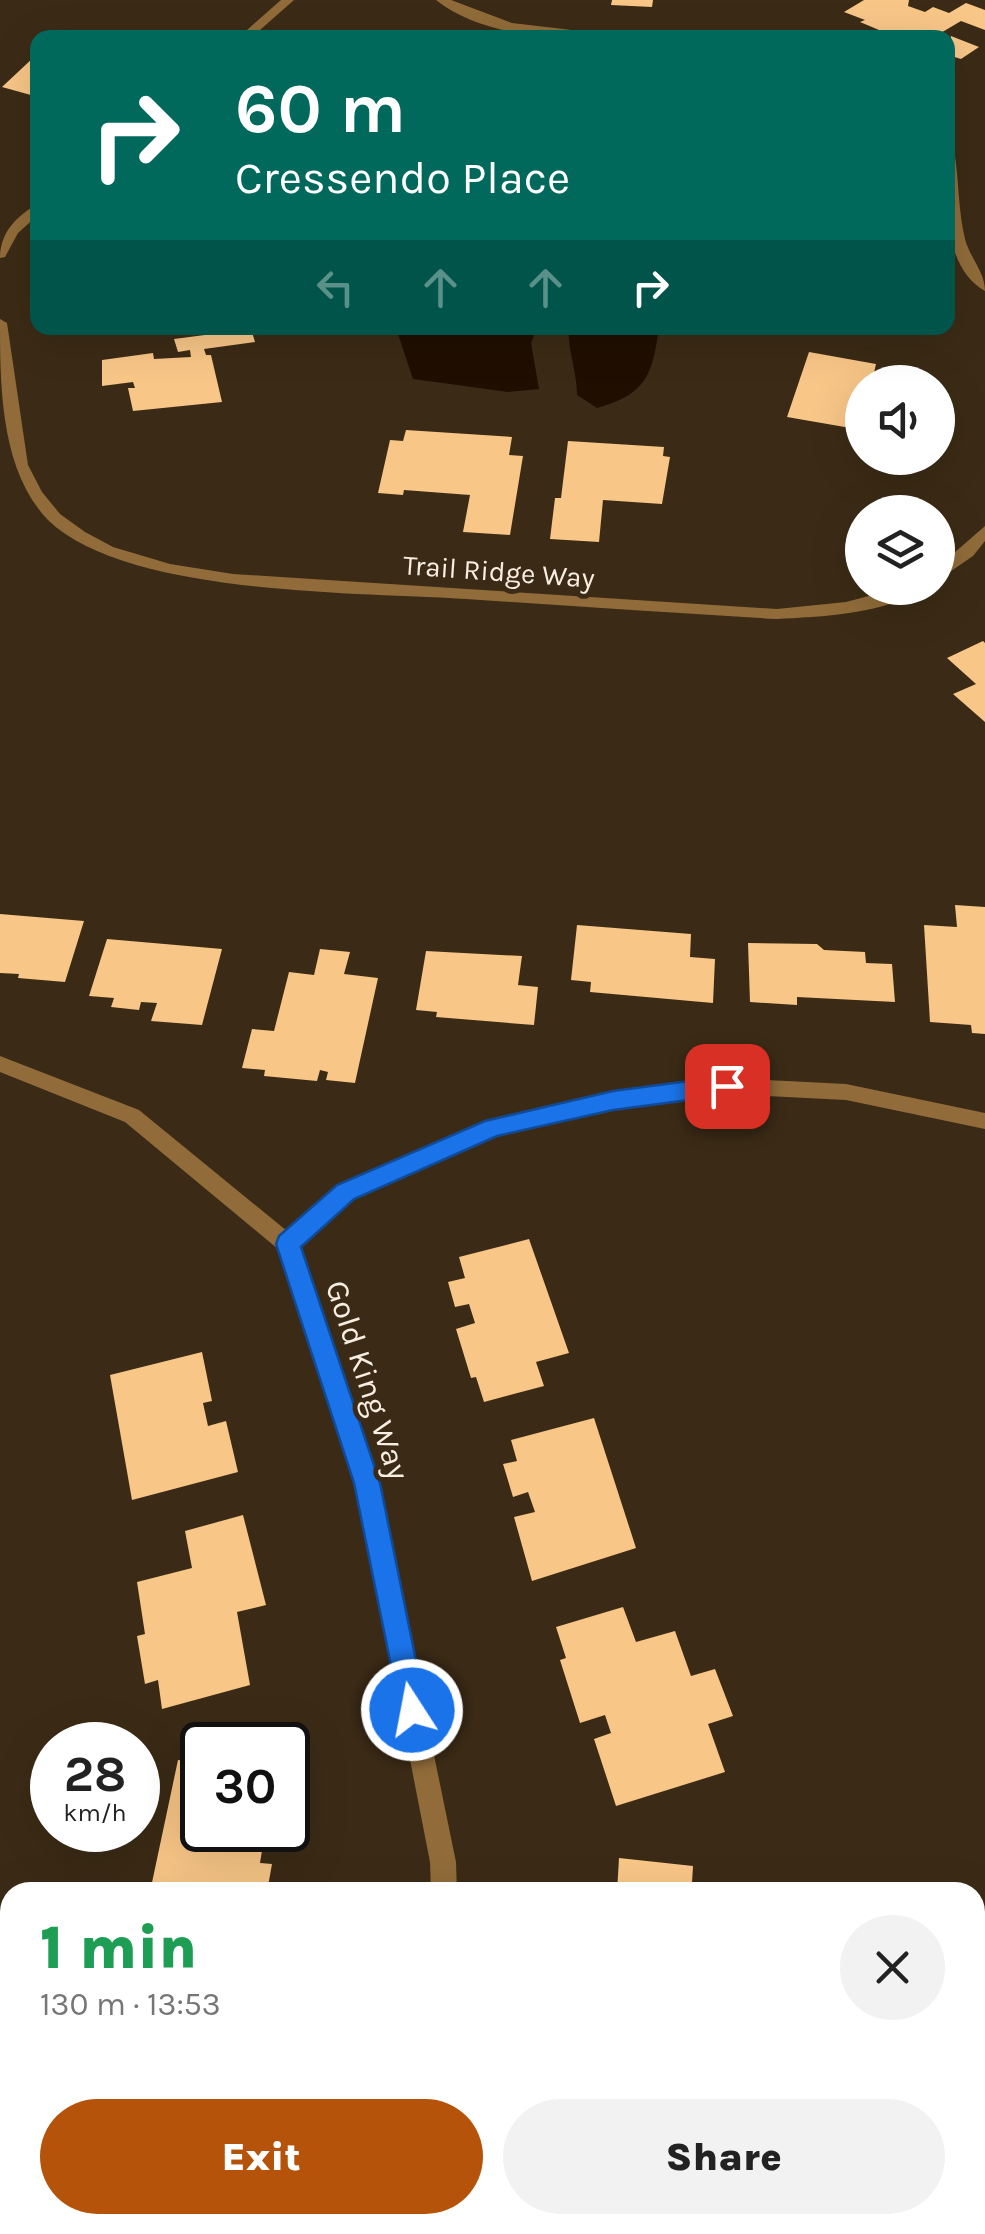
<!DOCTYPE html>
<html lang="en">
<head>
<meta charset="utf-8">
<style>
  body { margin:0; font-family:Karla,sans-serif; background:#f2f2f2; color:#222; height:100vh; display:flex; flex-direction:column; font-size:38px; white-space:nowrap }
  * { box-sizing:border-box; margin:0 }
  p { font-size:32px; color:#767676 }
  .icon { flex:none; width:55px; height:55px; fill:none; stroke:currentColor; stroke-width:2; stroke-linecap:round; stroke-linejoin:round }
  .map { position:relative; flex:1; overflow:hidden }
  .details { position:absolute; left:0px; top:1882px; width:985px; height:352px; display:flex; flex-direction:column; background:#fff; border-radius:30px 30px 0 0; box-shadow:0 10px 40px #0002 }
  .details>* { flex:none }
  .guide { position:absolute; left:30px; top:30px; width:925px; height:305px; border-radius:20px; box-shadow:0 10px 40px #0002; background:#00695c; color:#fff; overflow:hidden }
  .buttons { position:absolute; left:845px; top:365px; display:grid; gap:20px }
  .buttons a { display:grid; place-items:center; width:110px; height:110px; border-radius:50%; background:#fff; box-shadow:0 10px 40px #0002; font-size:50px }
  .speed { position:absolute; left:30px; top:1722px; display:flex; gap:20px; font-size:50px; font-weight:700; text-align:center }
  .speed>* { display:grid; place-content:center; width:130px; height:130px; border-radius:50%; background:#fff; box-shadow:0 10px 40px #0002; line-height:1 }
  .speed small { font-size:25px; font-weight:400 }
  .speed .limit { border:5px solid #111; border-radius:15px; background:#fff; color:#111 }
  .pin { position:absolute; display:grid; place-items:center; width:85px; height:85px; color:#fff; margin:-42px; border-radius:20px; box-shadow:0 5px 15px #0006 }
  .me { position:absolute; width:110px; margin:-55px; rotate:349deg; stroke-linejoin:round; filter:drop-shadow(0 0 8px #0008) }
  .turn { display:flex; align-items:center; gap:35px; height:210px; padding:0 40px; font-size:45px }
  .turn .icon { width:130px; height:130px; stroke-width:2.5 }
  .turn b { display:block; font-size:70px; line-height:85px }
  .lanes { display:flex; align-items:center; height:95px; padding:0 40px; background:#0003; justify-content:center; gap:50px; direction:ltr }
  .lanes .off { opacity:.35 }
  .round { display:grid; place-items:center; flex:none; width:105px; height:105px; border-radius:52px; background:#f2f2f2 }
  .head { display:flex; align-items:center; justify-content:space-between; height:170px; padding:0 40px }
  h1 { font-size:60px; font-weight:800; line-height:75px; color:#1e9e55 }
  .action { display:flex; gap:20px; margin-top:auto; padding:20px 40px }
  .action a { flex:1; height:115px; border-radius:60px; background:#b45309; color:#fff; font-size:40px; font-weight:800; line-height:115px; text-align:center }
  .action a+a { background:#f2f2f2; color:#222 }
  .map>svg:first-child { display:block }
</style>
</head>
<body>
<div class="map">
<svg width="985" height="2234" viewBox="0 0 985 2234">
  <rect width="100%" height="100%" fill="#3b2b16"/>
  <g fill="#200f00">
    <polygon points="396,328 537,328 531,343 539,389 508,392 413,379"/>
    <path d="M 569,328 L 659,328 C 652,375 647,394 597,408 L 577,395 C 577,371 567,348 569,328 Z"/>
  </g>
  <g fill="#f8c687">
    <polygon points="612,0 653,0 652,7 611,5"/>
    <polygon points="864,0 909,0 908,6 925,12 933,7 949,13 966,3 985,10 985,30 961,21 939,34 948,38 898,38 860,22 865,20 844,12"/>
    <polygon points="951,36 979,47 961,59 948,55"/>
    <polygon points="34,57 38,58 38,97 2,87"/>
    <polygon points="251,329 255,342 204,349 206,355 211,355 222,402 133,411 128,388 135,388 133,382 102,386 102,360 153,353 154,359 191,357 190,350 178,352 174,339"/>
    <polygon points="809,352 876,364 872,382 862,382 862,430 787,417"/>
    <polygon points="406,430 512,437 509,455 523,456 510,535 463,532 470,495 404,490 403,495 378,493 390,440 403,441"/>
    <polygon points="568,441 664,447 663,456 670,457 662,504 603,500 599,542 550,539 555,498 561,498"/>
    <polygon points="983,641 985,643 985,722 953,694 976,684 947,658"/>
    <polygon points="955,905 985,907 985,1034 972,1033 971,1025 930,1022 924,925 957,927"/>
    <polygon points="0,914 84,921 65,982 18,978 19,974 0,973"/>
    <polygon points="577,925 691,934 690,957 715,959 713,1003 590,992 591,982 571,980"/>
    <polygon points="107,939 222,949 202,1025 151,1021 157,1003 141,1002 139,1010 111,1007 114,998 89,996"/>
    <polygon points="748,943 817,944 824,950 865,952 866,963 892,964 895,1002 797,997 797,1005 750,1002"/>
    <polygon points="320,949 350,952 344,974 378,978 355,1083 326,1080 328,1072 320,1070 317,1081 264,1076 265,1070 242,1068 252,1029 274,1031 289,972 314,975"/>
    <polygon points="426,951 522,956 518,985 538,987 534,1025 436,1017 437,1012 416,1010"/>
    <polygon points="529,1239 569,1353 536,1362 544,1386 484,1402 476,1377 471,1378 456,1329 475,1323 469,1304 455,1307 448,1282 465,1278 459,1257"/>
    <polygon points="202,1352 212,1401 203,1403 208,1426 226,1421 238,1472 132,1500 110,1375"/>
    <polygon points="594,1418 636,1548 532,1581 514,1517 535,1512 528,1492 513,1497 503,1464 517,1461 511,1440"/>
    <polygon points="243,1515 266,1605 237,1612 250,1685 162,1709 158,1680 145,1684 137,1636 145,1634 137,1582 192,1568 185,1531"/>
    <polygon points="623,1607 636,1642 675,1631 691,1676 715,1669 733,1716 708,1724 725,1772 616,1806 594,1739 611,1733 605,1715 580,1723 560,1660 566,1658 556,1627"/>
    <polygon points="223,1729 292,1736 290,1745 220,1745"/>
    <polygon points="178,1760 202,1763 202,1830 281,1830 280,1840 264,1838 260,1863 272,1864 267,1892 150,1892"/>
    <polygon points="619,1858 693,1866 692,1883 720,1886 720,1892 617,1892"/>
    <polygon points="128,2225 246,2225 243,2234 124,2234"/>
    <polygon points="582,2225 662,2225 684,2233 580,2234"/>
  </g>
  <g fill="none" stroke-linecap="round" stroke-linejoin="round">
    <g fill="#916c3a" fill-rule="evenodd">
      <polygon points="281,0 294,0 251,38 238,38"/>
      <path d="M 436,0 L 451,0 L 512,23 L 640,38 C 575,38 491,43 436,0 Z"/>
      <path d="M 948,146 L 954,150 C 959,179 958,210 965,239 C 970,258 985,272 985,291 C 940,266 945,189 948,146 Z"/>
      <path d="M 38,204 L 38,215 L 18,233 L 5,257 L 0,258 C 0,233 16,216 38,204 Z"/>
      <path d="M 0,319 L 7,323 L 28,465 L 42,492 L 60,514 L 85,532 L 113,547 L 170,564 L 233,574 L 777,609 L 846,602 L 899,588 L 921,588 C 891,614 816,617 777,619 C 673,613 570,606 466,599 C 359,592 126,596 48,520 C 0,470 0,385 0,319 Z"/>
      <polygon points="985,526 985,541 973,556 938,580 938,567"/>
      <polygon points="0,1056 139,1110 287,1231 338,1186 486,1122 613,1092 727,1078 846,1084 985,1113 985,1129 846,1100 727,1094 613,1108 496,1136 352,1198 298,1247 378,1483 456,1862 457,1892 431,1892 430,1862 356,1483 278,1249 125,1122 0,1072"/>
      <polygon points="380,2225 408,2225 405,2234 377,2234"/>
    </g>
  </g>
  <polygon fill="#1a73e8" stroke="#114b97" stroke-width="2.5" points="727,1076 738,1086 727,1095 613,1110 497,1136 354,1199 301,1247 380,1483 426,1710 422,1720 412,1725 402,1720 354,1483 276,1244 279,1236 337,1185 485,1121 613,1091"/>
  <g text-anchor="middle" stroke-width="10" stroke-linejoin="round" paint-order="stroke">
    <g font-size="28" fill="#f8eee1" stroke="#3b2b16">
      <text transform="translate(499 571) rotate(4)" y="10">Trail Ridge Way</text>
    </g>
    <g font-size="32" fill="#f8eee1" stroke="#3b2b16">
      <text transform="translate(368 1380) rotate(72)" y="11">Gold King Way</text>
    </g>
  </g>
</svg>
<div class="buttons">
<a><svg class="icon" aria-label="sound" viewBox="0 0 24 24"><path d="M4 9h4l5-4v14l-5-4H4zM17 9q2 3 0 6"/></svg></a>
<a><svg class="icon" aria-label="layers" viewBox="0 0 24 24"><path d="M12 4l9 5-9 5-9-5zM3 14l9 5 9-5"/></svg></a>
</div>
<div class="speed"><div>28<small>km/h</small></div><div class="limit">30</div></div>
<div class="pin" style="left:727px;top:1086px;background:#d93025"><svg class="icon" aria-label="arrive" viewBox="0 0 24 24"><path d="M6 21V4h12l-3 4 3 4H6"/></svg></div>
<svg class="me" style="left:412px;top:1710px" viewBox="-20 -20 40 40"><circle r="17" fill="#1a73e8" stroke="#fff" stroke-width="3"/><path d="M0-11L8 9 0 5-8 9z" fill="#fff"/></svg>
<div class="guide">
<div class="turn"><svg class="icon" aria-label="right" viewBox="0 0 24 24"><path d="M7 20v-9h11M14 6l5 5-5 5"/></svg><div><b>60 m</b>Cressendo Place</div></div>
<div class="lanes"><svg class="icon off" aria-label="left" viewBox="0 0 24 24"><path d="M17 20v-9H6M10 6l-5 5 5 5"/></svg><svg class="icon off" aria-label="ahead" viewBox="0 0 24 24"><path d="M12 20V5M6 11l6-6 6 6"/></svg><svg class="icon off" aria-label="ahead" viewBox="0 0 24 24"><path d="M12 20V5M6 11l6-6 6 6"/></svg><svg class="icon" aria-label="right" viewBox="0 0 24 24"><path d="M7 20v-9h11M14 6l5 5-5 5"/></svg></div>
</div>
<section class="details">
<div class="head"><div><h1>1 min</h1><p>130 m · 13:53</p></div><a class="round"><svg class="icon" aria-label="close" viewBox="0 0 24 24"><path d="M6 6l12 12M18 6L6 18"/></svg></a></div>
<div class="action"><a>Exit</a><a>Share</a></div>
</section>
</div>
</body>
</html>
